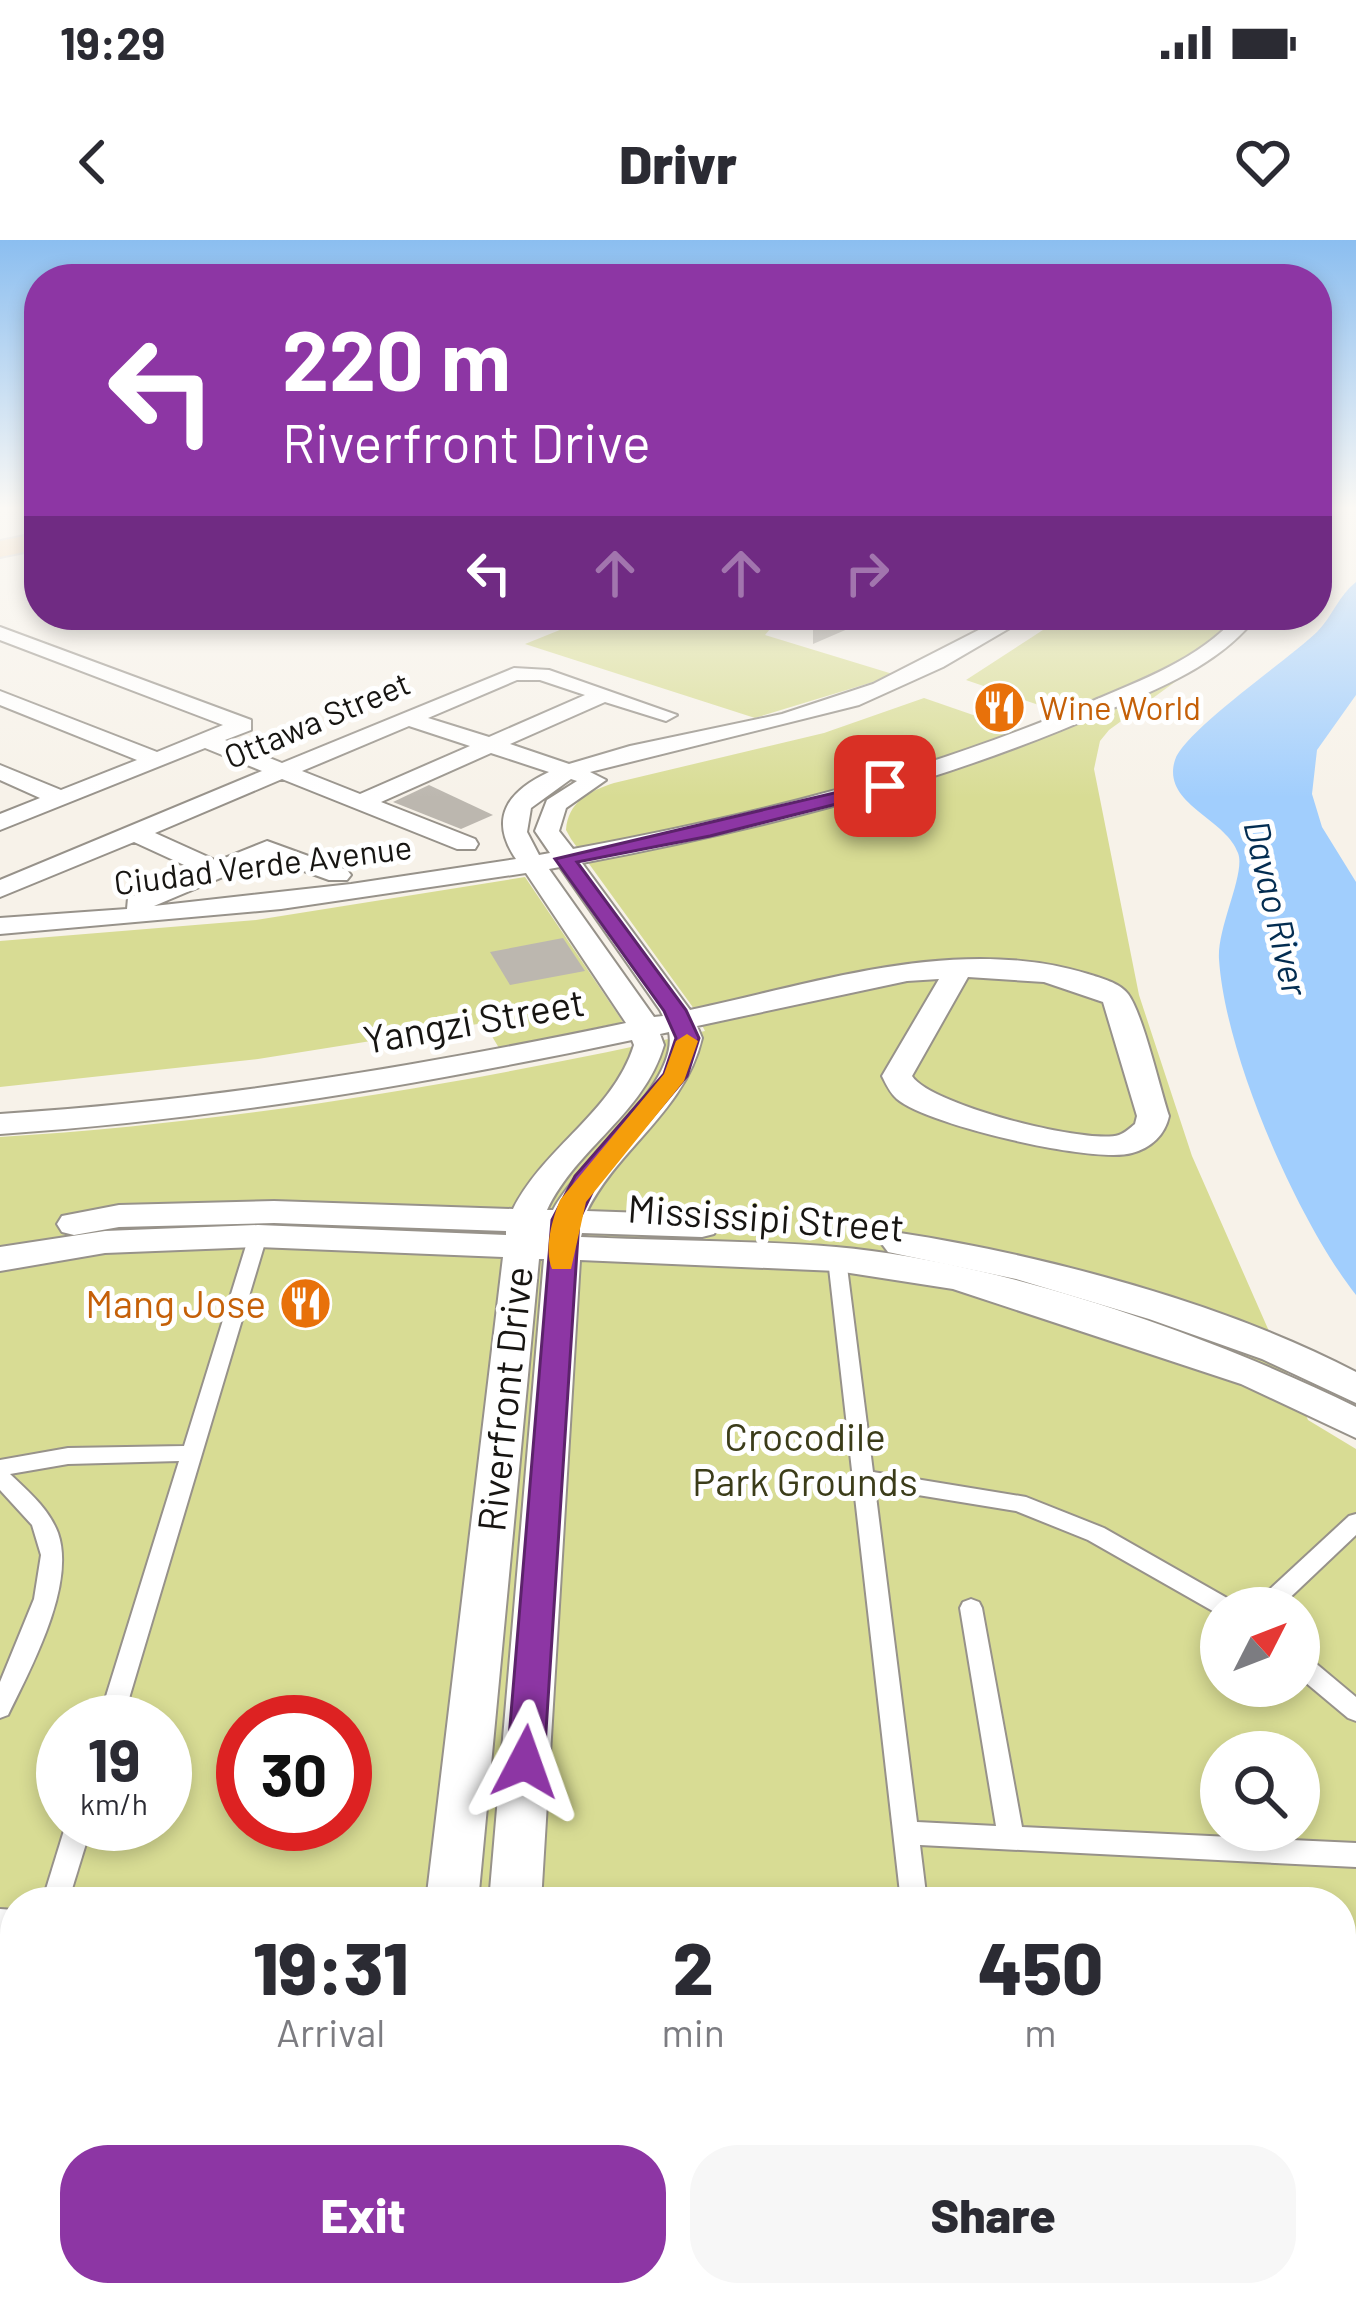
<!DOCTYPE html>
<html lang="en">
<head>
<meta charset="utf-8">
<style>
  body { margin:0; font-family:Barlow,sans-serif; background:#f7f7f7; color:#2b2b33; height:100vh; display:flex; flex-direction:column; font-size:45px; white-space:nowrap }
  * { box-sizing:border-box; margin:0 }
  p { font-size:39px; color:#7c7c81 }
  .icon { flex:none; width:66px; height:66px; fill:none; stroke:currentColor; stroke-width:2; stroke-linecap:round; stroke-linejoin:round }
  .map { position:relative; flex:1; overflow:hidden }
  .sheet { position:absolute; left:0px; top:1647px; width:1356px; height:420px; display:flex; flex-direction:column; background:#fff; border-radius:48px 48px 0 0; box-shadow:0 6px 18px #0003 }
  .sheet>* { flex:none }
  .top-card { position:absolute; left:24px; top:24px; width:1308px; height:366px; border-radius:48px; box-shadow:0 6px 18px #0003; background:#8d36a4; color:#fff; overflow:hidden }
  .needle { width:78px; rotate:48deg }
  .fabs { position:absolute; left:1200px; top:1347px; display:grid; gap:24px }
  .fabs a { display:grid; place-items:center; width:120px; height:120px; border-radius:50%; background:#fff; box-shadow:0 6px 18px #0003; font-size:60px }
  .speed { position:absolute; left:36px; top:1455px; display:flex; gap:24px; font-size:60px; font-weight:700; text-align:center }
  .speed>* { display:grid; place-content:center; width:156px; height:156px; border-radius:50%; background:#fff; box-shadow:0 6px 18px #0003; line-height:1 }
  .speed small { font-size:30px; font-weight:400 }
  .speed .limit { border:18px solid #d22; background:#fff; color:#111 }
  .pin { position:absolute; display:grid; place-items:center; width:102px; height:102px; color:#fff; margin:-51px; border-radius:24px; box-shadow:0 6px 18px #0006 }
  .me { position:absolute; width:132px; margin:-66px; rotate:4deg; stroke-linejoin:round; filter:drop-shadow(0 0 9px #0008) }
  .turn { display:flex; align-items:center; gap:42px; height:252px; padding:0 60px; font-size:54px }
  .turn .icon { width:156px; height:156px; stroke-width:2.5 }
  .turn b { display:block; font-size:84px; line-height:102px }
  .lanes { display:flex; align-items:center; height:114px; padding:0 60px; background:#0003; justify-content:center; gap:60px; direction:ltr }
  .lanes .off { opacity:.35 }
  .eta { display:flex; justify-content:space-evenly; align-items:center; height:204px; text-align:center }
  .eta b { font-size:72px; font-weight:800; line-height:84px }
  .action { display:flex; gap:24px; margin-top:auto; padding:24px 60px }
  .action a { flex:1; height:138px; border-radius:48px; background:#8d36a4; color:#fff; font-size:48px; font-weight:800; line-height:138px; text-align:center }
  .action a+a { background:#f7f7f7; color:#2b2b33 }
  .status { display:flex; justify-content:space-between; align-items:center; height:84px; padding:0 60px; background:#fff; direction:ltr }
  .status svg { height:33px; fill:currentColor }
  header { display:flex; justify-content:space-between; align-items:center; height:156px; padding:0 60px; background:#fff; font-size:54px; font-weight:800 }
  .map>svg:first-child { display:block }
</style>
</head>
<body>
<div class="status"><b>19:29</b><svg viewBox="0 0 49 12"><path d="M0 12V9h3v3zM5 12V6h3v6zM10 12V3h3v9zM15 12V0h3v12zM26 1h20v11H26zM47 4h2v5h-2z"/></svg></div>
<header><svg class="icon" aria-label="back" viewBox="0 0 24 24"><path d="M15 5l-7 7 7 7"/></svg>Drivr<svg class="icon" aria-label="heart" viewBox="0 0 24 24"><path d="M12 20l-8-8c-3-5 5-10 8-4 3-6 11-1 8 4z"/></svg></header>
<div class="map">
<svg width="1356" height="2067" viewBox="0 0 1356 2067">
  <rect width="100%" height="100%" fill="#f7f2e9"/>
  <g fill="#d8dc94" fill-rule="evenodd">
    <polygon points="597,375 782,375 765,395 896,435 755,478 525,404"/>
    <path d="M 1066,375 L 1267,375 L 1109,490 L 1100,501 L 1094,529 L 1139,755 L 1192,916 L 1308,1180 L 1356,1209 L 1356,1763 L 1341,1763 L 1341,1662 L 15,1662 L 15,2052 L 1319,2052 L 1323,2067 L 0,2067 L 0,897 C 239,882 472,843 705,791 L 692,766 L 571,599 L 566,590 C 568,562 589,551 614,543 L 824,493 L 924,458 L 1025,493 L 1065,474 L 966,440 ZM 1221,1368 L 1299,1368 L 1299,1446 L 1221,1446 ZM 63,1482 L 165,1482 L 165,1584 L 63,1584 ZM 243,1482 L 345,1482 L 345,1584 L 243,1584 ZM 1221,1512 L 1299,1512 L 1299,1590 L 1221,1590 Z"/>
    <polygon points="525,637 623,782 499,808 484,783 258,819 0,847 0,701 256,680"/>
  </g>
  <path fill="#a1cefd" d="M 1356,342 L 1356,455 L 1317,510 L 1312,554 L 1322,587 L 1356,642 L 1356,1055 C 1297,980 1225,815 1219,719 C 1217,687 1246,633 1238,613 C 1226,578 1161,564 1175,520 C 1184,491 1289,419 1317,392 C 1332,377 1339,355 1356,342 Z"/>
  <g fill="#bcb7af">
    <polygon points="813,375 880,375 813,404"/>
    <polygon points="429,545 493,575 461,589 393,562"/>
    <polygon points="563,698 585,731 510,745 490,712"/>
  </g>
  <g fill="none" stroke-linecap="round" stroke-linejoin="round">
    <defs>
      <g id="service">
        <path d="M 258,990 L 267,996 L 122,1482 L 98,1482 L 179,1221 L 68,1224 L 10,1234 C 28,1251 49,1269 58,1293 C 76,1345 31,1428 8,1475 L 0,1478 L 0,1442 L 34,1359 L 41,1315 L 32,1285 L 0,1250 L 0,1220 L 68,1208 L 184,1206 L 249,996 Z"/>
        <polygon points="837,1013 846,1019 873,1232 1026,1257 1104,1288 1234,1362 1237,1368 1221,1368 1221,1375 1218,1374 1088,1300 1016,1271 875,1248 917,1582 996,1586 960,1368 963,1362 971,1359 979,1362 982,1368 1022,1587 1356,1603 1356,1627 920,1605 927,1662 901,1662 828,1019"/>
        <polygon points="1356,1274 1356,1295 1279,1368 1253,1368 1256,1362 1349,1276"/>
        <polygon points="1299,1413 1307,1416 1356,1457 1356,1481 1348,1478 1299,1437"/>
        <polygon points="66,1584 92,1584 68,1662 42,1662"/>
        <polygon points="0,1669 15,1670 15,1696 0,1695"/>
        <polygon points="1341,1720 1356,1721 1356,1747 1341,1746"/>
        <polygon points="15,1780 15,1840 10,1853 0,1857 0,1798 5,1784"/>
        <polygon points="944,2052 976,2052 978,2067 946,2067"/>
        <polygon points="1273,2052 1305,2052 1309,2067 1277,2067"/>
      </g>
      <g id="minor">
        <path d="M 1008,375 L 1032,375 L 943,427 L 859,465 L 590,532 L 606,540 L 566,568 L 559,591 L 573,609 C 750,576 923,534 1090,462 C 1142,440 1200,419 1238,375 L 1258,375 C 1220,425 1159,448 1104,472 C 937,545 761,589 582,623 L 690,770 C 817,743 958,694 1088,734 C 1101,738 1120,743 1128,754 C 1143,774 1160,849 1169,876 C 1165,895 1151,908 1132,913 C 1094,924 927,885 897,859 C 890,853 886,844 882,836 L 939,739 L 907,741 L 697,786 L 702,798 C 685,871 619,907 587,971 L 702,975 L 714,978 L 719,986 L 714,994 L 702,997 L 582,993 L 581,997 C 666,1001 752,1000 836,1007 C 1002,1022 1207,1094 1356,1167 L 1356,1198 L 1241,1144 L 953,1049 L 837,1031 L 580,1020 L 541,1662 L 489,1662 L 544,1019 L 539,1019 L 478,1662 L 426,1662 L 503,1017 L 258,1007 L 105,1013 L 0,1031 L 0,1007 L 105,991 L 258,985 L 506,995 L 506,991 L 274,983 L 119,987 L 74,995 L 62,992 L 57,984 L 62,976 L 119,965 L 274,961 L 513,969 C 544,907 613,872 634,805 L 632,800 C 419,845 218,879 0,894 L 0,874 C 215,860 416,827 626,783 L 526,633 L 281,669 L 0,694 L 0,678 L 127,669 L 128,658 L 195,630 L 134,602 L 0,657 L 0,640 L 262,531 L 205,508 L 0,590 L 0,574 L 40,558 L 0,540 L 0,525 L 61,550 L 137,520 L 0,465 L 0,451 L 157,512 L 223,485 L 0,400 L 0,387 L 251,480 L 251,490 L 225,500 L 282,523 L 514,428 L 549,430 L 677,475 L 666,481 L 605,462 L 510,504 L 569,524 L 630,506 L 782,474 L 873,444 ZM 517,440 L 540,440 L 585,455 L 489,497 L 428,478 ZM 409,486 L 470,506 L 360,554 L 302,531 ZM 491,513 L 549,532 C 508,551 488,578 516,619 L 351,644 L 154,666 L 268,618 L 329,640 L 347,640 L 351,635 L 347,630 L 267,601 L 217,621 L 155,593 L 282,539 L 457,609 L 475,609 L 478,604 L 475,599 L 381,562 ZM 571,539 L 577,541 L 547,560 L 535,591 L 550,613 L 539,615 L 527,592 L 531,568 ZM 560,627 L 660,770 L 663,776 L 654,777 L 549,629 ZM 968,737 L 1044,742 L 1103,762 L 1137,876 L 1135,884 C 1130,888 1125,893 1119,895 C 1088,905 930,865 912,836 ZM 669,792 C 680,844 578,922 553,970 L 547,970 C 577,907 644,874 664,805 L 660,794 Z"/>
        <path d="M 900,993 C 1044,1015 1227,1064 1356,1132 L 1356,1163 L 1262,1119 L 1149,1079 L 1016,1039 L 888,1012 L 882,1004 L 888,996 Z"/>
        <polygon points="379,2052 441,2052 440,2067 378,2067"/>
        <polygon points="456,2052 518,2052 517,2067 455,2067"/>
      </g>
      <polygon id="primary" points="39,293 39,309 0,317 0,301"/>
    </defs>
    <use href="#service" stroke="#97928a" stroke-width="4"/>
    <use href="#minor" stroke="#97928a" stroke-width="4"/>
    <use href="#primary" stroke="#d1d0d0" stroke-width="4"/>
    <use href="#service" fill="#fff" fill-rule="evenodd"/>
    <use href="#minor" fill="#fff" fill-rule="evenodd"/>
    <use href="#primary" fill="#f1cfa7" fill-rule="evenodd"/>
  </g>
  <linearGradient id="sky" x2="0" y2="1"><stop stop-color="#8bbef0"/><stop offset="0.48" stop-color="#fbf9f5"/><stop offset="1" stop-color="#fbf9f5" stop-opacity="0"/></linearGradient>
  <rect width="1356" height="558" fill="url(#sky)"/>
  <polygon fill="#8d36a4" stroke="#5c236b" stroke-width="3" points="885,541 892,542 892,550 710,596 577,622 686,770 699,798 687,836 596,944 579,980 544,1522 538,1534 525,1539 512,1534 507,1522 552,980 575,936 664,834 676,798 664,771 555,619"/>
  <path fill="#f59e0b" d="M 687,794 L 698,801 L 684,841 L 586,962 L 571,1029 L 552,1029 C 544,1008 552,980 560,960 L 664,834 L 676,801 Z"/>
  <defs>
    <symbol id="restaurant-disc" viewBox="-11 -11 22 22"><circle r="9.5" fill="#e8710a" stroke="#fff"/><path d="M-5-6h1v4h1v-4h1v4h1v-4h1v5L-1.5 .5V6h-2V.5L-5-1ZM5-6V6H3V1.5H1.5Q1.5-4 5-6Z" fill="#fff"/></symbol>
  </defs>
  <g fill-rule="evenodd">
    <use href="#restaurant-disc" x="970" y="438" width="59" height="59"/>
    <use href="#restaurant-disc" x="276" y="1034" width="59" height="59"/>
  </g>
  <g text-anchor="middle" stroke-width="10" stroke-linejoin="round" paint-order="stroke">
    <g font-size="33" fill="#c56008" stroke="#fff" text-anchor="start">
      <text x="1039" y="480">Wine World</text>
    </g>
    <g font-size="33" fill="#171512" stroke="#fff">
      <text transform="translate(317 480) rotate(-23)" y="12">Ottawa Street</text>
      <text transform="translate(263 625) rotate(-7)" y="12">Ciudad Verde Avenue</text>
    </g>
    <g font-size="36" font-style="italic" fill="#032d51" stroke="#fff">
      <text transform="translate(1276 668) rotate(77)" y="13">Davao River</text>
    </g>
    <g font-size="39" fill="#171512" stroke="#fff">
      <text transform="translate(474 781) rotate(-10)" y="14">Yangzi Street</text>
      <text transform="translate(766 978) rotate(4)" y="14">Mississipi Street</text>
      <text transform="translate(505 1159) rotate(-84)" y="14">Riverfront Drive</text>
    </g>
    <g font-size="39" fill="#c56008" stroke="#fff" text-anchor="end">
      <text x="266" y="1078">Mang Jose</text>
    </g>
    <g font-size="39" fill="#3b3c19" stroke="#fff">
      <text x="805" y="1211">Crocodile<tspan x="805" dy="45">Park Grounds</tspan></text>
    </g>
  </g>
</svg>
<div class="fabs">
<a><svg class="needle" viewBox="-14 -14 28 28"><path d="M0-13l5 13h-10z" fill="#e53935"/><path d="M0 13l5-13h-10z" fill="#7c7c81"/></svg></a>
<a><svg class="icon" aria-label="search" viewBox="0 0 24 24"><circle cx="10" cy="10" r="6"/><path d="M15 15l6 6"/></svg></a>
</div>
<div class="speed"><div>19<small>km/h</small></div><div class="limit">30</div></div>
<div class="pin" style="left:885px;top:546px;background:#d93025"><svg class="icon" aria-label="arrive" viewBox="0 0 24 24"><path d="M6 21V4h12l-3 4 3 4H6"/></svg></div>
<svg class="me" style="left:525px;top:1522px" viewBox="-20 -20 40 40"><path d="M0-17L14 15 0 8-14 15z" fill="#8d36a4" stroke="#fff" stroke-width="4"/></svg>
<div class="top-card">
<div class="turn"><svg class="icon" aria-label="left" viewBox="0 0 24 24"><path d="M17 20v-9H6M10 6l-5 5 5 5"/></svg><div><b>220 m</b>Riverfront Drive</div></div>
<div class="lanes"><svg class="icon" aria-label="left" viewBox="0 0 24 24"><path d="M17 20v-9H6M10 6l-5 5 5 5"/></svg><svg class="icon off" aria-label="ahead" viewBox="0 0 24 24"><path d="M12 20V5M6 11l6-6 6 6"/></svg><svg class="icon off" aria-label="ahead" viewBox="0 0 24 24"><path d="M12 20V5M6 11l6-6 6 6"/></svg><svg class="icon off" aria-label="right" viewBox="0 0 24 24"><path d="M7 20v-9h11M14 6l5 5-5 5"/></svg></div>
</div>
<section class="sheet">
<div class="eta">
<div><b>19:31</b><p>Arrival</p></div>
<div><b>2</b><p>min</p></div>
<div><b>450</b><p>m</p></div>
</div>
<div class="action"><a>Exit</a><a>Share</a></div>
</section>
</div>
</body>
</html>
